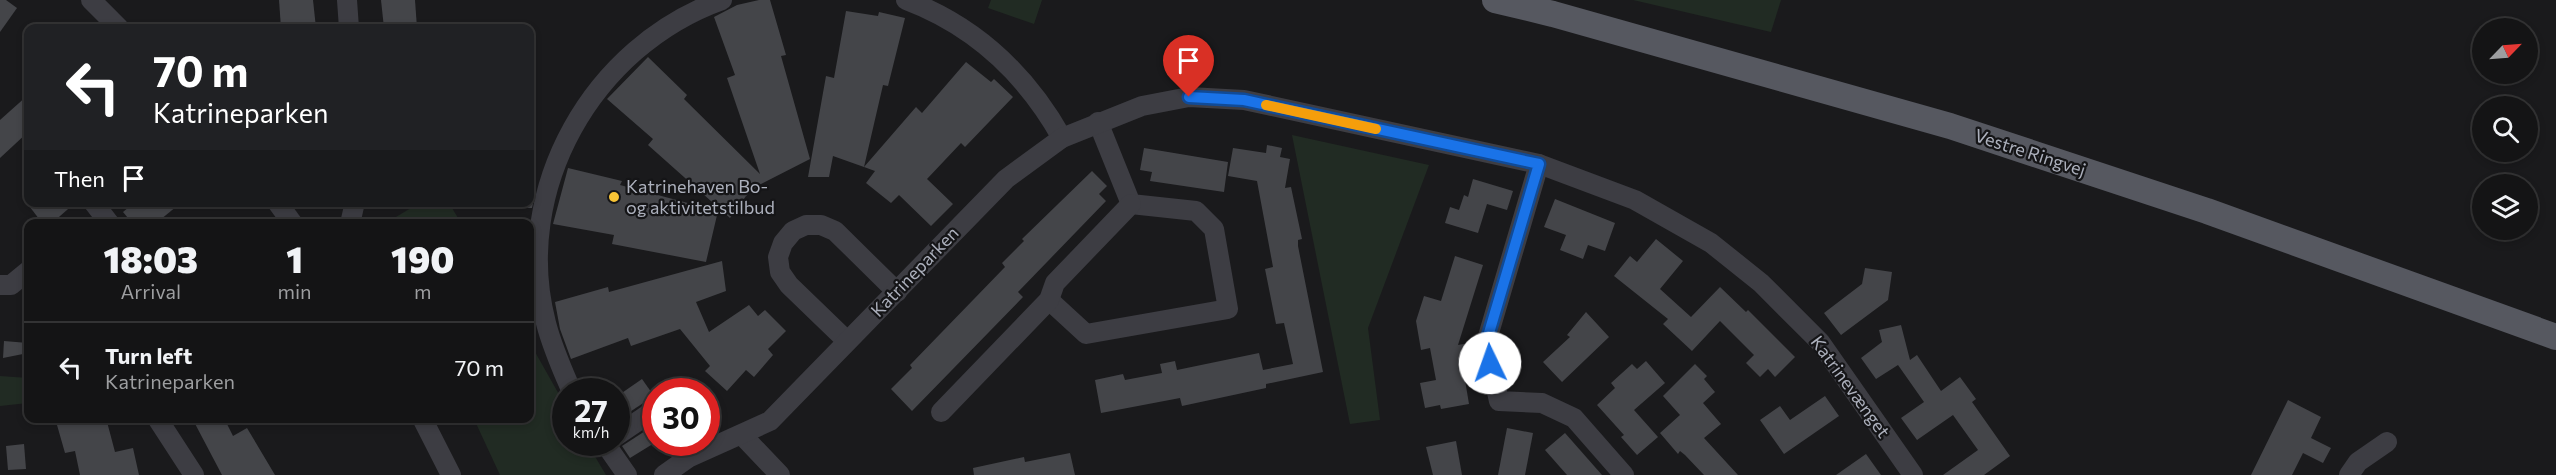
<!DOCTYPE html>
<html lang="en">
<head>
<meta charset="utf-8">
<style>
  body { margin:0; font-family:Commissioner,sans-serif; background:#212122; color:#f1f3f6; height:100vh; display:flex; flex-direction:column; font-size:22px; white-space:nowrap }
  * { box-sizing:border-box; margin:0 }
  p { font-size:20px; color:#9d9ea0 }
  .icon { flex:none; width:33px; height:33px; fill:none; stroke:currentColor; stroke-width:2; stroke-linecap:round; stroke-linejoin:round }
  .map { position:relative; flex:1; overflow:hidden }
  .details { position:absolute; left:24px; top:219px; width:510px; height:204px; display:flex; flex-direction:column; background:#141415; border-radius:12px; box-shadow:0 3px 9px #0003,0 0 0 2px #333334 }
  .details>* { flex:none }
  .top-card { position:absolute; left:24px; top:24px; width:510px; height:183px; border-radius:12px; box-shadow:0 3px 9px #0003,0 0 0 2px #333334; background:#202124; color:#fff; overflow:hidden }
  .needle { width:39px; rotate:65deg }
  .fabs { position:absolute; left:2472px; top:18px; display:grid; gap:12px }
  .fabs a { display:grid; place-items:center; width:66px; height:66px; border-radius:50%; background:#141415; box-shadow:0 3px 9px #0003,0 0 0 2px #333334; font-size:30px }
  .speed { position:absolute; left:552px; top:378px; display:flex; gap:12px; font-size:30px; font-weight:700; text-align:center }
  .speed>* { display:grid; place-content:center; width:78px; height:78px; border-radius:50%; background:#141415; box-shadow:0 3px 9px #0003,0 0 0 2px #333334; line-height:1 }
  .speed small { font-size:15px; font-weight:400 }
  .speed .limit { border:9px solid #d22; background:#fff; color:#111 }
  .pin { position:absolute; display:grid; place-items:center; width:51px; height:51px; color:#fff; margin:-62px -26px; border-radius:50% 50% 50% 0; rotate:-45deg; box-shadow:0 0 6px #0007 }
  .pin .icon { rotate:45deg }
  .me { position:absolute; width:66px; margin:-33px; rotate:357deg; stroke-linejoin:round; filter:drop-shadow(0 0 4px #0008) }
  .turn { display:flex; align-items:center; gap:21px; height:126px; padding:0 30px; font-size:27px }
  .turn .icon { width:78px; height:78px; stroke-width:2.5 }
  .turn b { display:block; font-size:42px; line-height:51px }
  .then { display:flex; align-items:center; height:57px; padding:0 30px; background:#0003; gap:12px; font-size:22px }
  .eta { display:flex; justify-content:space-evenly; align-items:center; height:102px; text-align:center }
  .eta b { font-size:36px; font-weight:800; line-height:42px }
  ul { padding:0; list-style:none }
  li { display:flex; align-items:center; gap:18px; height:90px; padding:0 30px; border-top:2px solid #333334 }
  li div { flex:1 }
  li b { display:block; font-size:22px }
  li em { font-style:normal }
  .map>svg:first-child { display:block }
</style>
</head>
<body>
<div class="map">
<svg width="2556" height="475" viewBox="0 0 2556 475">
  <rect width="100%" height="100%" fill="#1a1a1c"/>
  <g fill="#212b23">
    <polygon points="991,0 1042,0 1034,24 988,8"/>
    <polygon points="1633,0 1781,0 1771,32"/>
    <polygon points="1292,135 1429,165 1368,328 1380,420 1350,424"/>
    <polygon points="421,202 449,203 461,223 386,223"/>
    <polygon points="530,343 565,405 566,442 587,443 606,475 500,475 474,419 530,418"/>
    <polygon points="0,376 28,378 28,403 0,406"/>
  </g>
  <g fill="#444549">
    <polygon points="0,0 6,0 17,8 0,32"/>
    <polygon points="279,0 313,0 316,28 281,28"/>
    <polygon points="381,0 415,0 417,28 384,28"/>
    <polygon points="759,0 770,0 786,55 781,56 810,159 759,185 746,196 730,218 648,145 653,139 607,99 648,57 687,95 684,99 760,174 727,78 735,75 714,17 737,5"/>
    <polygon points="846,11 878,16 879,12 905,18 888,86 883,85 864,167 833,156 829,177 808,177 826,76 834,78"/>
    <polygon points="966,62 991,82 994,79 1013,97 965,147 961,143 927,179 953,204 931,226 899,195 891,203 866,183 875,171 864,167 916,107 922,113"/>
    <polygon points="28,95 28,132 0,158 0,120"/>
    <polygon points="1267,145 1282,148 1280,157 1290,159 1285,188 1291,187 1302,239 1298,240 1298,246 1323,372 1266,384 1266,388 1182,406 1180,398 1101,413 1095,380 1123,374 1125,380 1162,373 1160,364 1175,361 1177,370 1259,353 1263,370 1293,364 1284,323 1276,324 1265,269 1273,267 1257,181 1228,176 1233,148 1266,153"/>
    <polygon points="1144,148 1228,162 1224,192 1150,181 1152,172 1140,170"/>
    <polygon points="568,168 622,181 620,185 718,211 706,262 612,244 614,235 553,224"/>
    <polygon points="1092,171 1107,186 1099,194 1106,201 1018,292 1023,297 912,411 891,389 912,368 910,365 1005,267 1002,263 1024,241 1022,239"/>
    <polygon points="1473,179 1513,191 1507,210 1487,204 1478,233 1445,223 1450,207 1459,210 1464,195 1468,197"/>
    <polygon points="530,193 535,194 532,208 527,208"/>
    <polygon points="1555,199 1615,223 1605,251 1588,245 1583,259 1560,250 1566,235 1544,227"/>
    <polygon points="26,202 76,202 51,224 43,224"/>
    <polygon points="135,202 182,202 155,224 133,224 123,212"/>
    <polygon points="1656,239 1683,261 1660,289 1691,317 1720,287 1746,312 1748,310 1795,357 1775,377 1768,369 1760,377 1746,363 1754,355 1720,321 1692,351 1663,324 1668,319 1614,276 1630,256 1637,262"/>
    <polygon points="1455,256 1483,265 1458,345 1469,343 1473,366 1463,368 1469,404 1441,409 1440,405 1425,408 1420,383 1436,380 1430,348 1421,350 1416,321 1424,296 1441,301"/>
    <polygon points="722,261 726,291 696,302 709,332 749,305 758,316 765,310 786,331 768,349 773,355 754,377 746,370 727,391 705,371 710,366 680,329 631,346 628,338 571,359 560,329 555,302 608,287 609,292"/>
    <polygon points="1865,268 1892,272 1888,300 1841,335 1824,313 1862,284"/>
    <polygon points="1586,312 1609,337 1562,382 1543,362 1570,337 1567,335"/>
    <polygon points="1901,325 1910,360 1917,355 1941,391 1960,377 1976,399 1972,402 2010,456 1984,475 1943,475 1978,450 1953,415 1917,440 1901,418 1924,402 1898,365 1876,379 1861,358 1882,342 1879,330"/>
    <polygon points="4,341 28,343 28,353 3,358"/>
    <polygon points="1646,361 1665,383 1634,410 1658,437 1637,455 1621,437 1624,435 1597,405 1615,388 1611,383 1632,364 1637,369"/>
    <polygon points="1695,364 1707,376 1704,379 1715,392 1703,403 1721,424 1704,438 1738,475 1704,475 1685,455 1680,451 1678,454 1660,433 1680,415 1663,396"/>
    <polygon points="642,379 654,396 616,421 616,397"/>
    <polygon points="1825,396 1839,416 1784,454 1760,420 1780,406 1790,420"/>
    <polygon points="2288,400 2321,417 2311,438 2331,448 2323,463 2303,453 2292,475 2251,475"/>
    <polygon points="55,418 106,418 115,452 133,448 139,475 80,475 75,451 65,453"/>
    <polygon points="192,418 224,418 233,436 247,428 275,475 222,475"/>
    <polygon points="656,424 656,442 630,458 622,446"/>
    <polygon points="1507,428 1533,433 1525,475 1498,475"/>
    <polygon points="1565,433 1602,475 1567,475 1545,450"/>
    <polygon points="1456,441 1462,475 1433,475 1426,447"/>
    <polygon points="24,444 26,469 8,470 6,446"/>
    <polygon points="1070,453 1075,475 974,475 973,468 1024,457 1025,462"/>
    <polygon points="1866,454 1881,475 1836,475"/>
  </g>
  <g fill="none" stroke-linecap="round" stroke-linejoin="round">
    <g stroke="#3d3d43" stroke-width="20">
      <polyline points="91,0 119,28"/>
      <polyline points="347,0 349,28"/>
      <path d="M 906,0 C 975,26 1026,74 1062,138"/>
      <polyline points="1539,164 1486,343 1499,401 1542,403 1574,418 1624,475"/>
      <polyline points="93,202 110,224"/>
      <polyline points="277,202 293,224"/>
      <polyline points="350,224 355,202"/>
      <polyline points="0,285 11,285 28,271"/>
      <polyline points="1049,300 1086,334 1228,309 1214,229 1196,211 1131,204 1098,122"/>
      <polyline points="847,341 789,285 780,272 778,257 783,243 793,231 806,225 821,225 835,231 897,292"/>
      <path d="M 572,392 C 562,369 552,347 546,323 C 511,189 593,46 722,0"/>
      <polyline points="941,412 1049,300 1055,283 1131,204"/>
      <polyline points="157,418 194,475"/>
      <polyline points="422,418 451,475"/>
      <polyline points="742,435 780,475"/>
      <polyline points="616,436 656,409"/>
      <polyline points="604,442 627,475"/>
      <polyline points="664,475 688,458 770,421 1006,179 1062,138 1142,106 1189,97 1244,100 1539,164 1635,200 1711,243 1761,283 1820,342 1913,475"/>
      <polyline points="2349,475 2358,462 2387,442"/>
    </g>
    <polyline stroke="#565860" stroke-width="26" points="1495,0 1553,14 1950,126 2207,211 2556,337"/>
  </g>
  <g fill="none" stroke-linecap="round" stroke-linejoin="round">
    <defs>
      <polyline id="route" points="1189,97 1244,100 1539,164 1486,343 1490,363"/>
    </defs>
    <use href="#route" stroke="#114b97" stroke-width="15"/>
    <use href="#route" stroke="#1a73e8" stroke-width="10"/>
    <polyline stroke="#f59e0b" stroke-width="10" points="1266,105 1376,129"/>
  </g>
  <circle fill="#f8c436" stroke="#151517" stroke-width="2" cx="614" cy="197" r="6"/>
  <g text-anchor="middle" stroke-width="4.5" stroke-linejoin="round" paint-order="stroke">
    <g font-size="18" fill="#acb0bc" stroke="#151517">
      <text transform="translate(2030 153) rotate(18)" y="6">Vestre Ringvej</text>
      <text transform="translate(915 272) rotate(-46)" y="6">Katrineparken</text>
      <text transform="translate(1850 387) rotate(54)" y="6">Katrinevænget</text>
    </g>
    <g font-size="18" fill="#acb0bc" stroke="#151517" text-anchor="start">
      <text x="626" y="193">Katrinehaven Bo-<tspan x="626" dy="21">og aktivitetstilbud</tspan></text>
    </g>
  </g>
</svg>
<div class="fabs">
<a><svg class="needle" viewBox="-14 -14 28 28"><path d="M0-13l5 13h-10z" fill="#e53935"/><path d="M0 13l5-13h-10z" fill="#9d9ea0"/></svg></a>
<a><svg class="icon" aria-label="search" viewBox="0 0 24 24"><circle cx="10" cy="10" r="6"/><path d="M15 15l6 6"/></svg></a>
<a><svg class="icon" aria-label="layers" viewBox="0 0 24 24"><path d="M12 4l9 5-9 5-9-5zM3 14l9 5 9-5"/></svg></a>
</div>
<div class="speed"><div>27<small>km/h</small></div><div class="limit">30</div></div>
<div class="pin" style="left:1189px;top:97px;background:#d93025"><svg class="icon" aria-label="arrive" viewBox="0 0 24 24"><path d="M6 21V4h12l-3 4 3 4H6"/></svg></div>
<svg class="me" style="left:1490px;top:363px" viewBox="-20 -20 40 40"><circle r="19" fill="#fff"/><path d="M0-13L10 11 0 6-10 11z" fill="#1a73e8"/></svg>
<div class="top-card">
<div class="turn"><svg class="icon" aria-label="left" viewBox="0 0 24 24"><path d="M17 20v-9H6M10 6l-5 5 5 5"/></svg><div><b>70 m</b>Katrineparken</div></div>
<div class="then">Then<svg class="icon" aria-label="arrive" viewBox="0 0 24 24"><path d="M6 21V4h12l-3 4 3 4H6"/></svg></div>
</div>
<section class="details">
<div class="eta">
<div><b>18:03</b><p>Arrival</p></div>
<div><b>1</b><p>min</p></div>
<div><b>190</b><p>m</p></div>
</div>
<ul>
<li><svg class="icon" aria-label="left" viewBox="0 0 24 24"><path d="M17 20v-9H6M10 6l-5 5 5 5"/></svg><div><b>Turn left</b><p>Katrineparken</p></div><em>70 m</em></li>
</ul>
</section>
</div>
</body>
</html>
